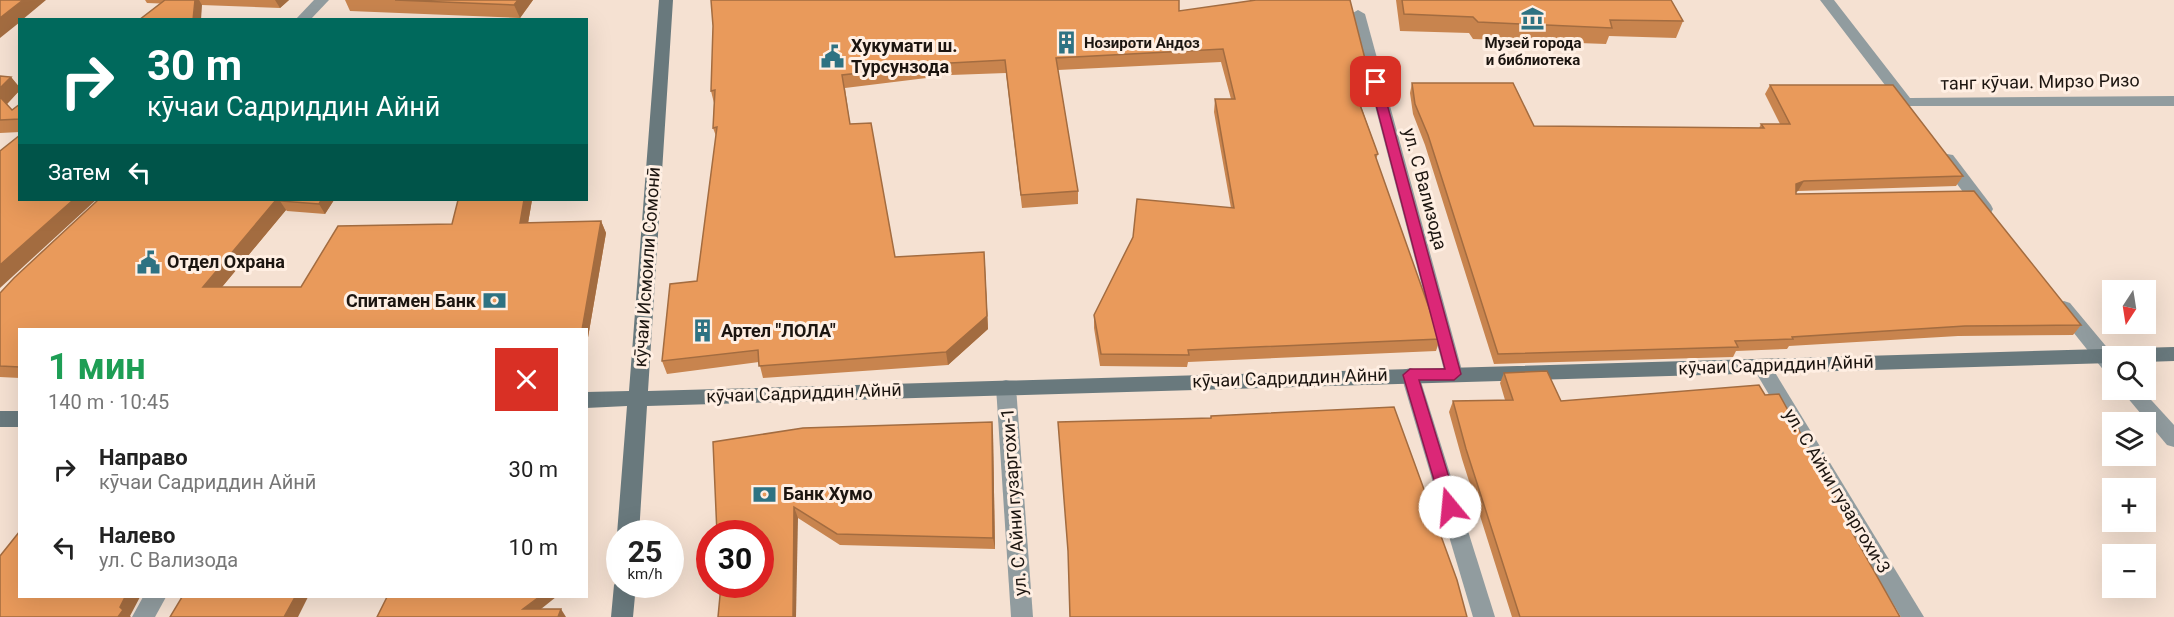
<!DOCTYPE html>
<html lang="ru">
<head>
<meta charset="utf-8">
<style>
  body { margin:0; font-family:Roboto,sans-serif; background:#f6f6f6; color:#222; height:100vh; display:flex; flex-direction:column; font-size:22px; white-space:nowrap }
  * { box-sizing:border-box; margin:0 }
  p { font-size:20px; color:#767676 }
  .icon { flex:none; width:33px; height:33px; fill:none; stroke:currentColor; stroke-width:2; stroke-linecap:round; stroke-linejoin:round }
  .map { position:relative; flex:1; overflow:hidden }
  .drawer { position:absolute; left:18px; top:328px; width:570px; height:270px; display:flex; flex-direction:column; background:#fff; border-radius:0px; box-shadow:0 6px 24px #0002 }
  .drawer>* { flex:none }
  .banner { position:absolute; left:18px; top:18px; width:570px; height:183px; border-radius:0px; box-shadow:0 6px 24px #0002; background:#00695c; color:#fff; overflow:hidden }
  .needle { width:39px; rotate:192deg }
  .fabs { position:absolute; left:2102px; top:280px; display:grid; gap:12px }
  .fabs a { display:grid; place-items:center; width:54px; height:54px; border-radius:0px; background:#fff; box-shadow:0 6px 24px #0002; font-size:30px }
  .speed { position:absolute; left:606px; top:520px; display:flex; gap:12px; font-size:30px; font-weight:700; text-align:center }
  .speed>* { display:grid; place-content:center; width:78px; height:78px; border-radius:50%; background:#fff; box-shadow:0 6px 24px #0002; line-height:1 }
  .speed small { font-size:15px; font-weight:400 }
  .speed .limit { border:9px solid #d22; background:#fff; color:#111 }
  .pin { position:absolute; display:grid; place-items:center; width:51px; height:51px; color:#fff; margin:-26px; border-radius:12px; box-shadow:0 3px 9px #0006 }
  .me { position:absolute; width:66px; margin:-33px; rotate:343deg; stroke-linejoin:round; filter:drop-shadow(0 0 4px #0008) }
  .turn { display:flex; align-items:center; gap:21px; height:126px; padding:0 30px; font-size:27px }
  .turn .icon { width:78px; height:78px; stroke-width:2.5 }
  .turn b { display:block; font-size:42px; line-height:51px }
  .then { display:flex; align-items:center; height:57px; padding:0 30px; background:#0003; gap:12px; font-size:22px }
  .round { display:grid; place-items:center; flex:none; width:63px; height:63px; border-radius:0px; background:#f6f6f6 }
  .summary { display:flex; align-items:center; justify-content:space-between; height:102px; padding:0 30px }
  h1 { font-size:36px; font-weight:700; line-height:45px; color:#1e9e55 }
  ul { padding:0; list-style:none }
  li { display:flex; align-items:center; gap:18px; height:78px; padding:0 30px }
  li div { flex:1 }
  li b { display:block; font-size:22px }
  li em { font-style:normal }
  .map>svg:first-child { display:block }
</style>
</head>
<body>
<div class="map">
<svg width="2174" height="617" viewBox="0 0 2174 617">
  <rect width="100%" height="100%" fill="#f5e1d2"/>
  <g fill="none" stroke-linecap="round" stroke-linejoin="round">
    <g fill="#919c9f" fill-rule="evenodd">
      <polygon points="314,0 329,0 310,20 295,20"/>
      <polygon points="1820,0 1834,0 1910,98 2174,96 2174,106 1901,106"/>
      <polygon points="1358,10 1365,14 1463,374 1461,379 1454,381 1447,379 1445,374 1351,14"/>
      <polygon points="1947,154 1953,155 1991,205 1993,209 1991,213 1979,213 1941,163 1939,159 1941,155"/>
      <polygon points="2064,301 2070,303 2115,357 2112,357 2112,374 2105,372 2058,313 2055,308 2058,303"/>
      <polygon points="1761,359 1768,361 1924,617 1901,617 1752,366 1754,361"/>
      <polygon points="1410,368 1417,370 1419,375 1495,617 1473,617 1401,375 1403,370"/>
      <polygon points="1006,380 1013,382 1016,387 1033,617 1011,617 996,387 999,382"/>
      <polygon points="2121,390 2142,390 2174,425 2174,447 2167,445"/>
      <polygon points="143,597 166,597 155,617 132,617"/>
    </g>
    <g fill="#69797d" fill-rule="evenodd">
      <polygon points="659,0 673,0 648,391 2174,347 2174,361 2145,362 2145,357 2112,357 2112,363 647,406 639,534 620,534 620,538 617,534 627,406 586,408 586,392 629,391"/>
      <rect x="0" y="411" width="20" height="16"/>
      <polygon points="620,577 620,585 636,585 633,617 611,617 614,585"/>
    </g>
  </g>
  <g fill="#c8844e">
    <polygon points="145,0 289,0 280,8 147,3"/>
    <polygon points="345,0 533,0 520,18 350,11"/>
    <polygon points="1396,0 1671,0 1683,21 1676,38 1609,36 1606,44 1473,39 1469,33 1400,31"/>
    <polygon points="1179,11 1374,94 1371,106 1361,106 1378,154 1376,159 1440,339 1436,351 1188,362 1187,367 1100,366 1094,328 1094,315 1231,208 1214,112 1215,99 1231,99 1221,62 1058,70 1078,191 1078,204 1022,208 1006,73 951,75 845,88 850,124 895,257 985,265 988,329 948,365 763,378 759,362 667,374 662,361 697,281 716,136 713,128 714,103 711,91"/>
    <polygon points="0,76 11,77 20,88 20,90 7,104 12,110 20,104 20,132 0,133"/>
    <polygon points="1412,83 1534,126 1759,128 1761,124 1780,124 1765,94 1770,85 1963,176 1956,186 1798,191 1796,192 1796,194 2081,325 2073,335 1958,336 1789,346 1787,349 1736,351 1733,357 1494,364 1425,145 1413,114 1410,93"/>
    <polygon points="98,200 334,200 325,214 287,211 286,210 222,287 301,287 452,224 532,200 528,223 601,221 606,233 586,349 586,330 20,330 20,378 0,377 0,293"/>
    <polygon points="1504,373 1561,401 1765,395 1851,525 1849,528 1900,617 1512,617 1462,459 1449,412 1453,401 1505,400 1500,383"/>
    <polygon points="993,433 995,549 840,545 798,518 760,585 717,534"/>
  </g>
  <g fill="#a36c40">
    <polygon points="23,0 46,0 22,20 20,20 20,22 0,38 0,18"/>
    <polygon points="195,0 199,0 202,5 201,20 193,20"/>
    <polygon points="275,0 289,0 280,8"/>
    <polygon points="518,0 533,0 520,18 514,5"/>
    <polygon points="11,77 20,88 20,90 6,105 0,98 0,88"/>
    <polygon points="1804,181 1798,191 1790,194 1796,184"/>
    <polygon points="73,200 96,200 0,288 0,265"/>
    <polygon points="276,200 285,200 280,201 286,210 212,299 203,287"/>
    <polygon points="321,200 334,200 325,214 319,204"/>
    <polygon points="524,200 532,200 526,235 520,223"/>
    <polygon points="601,221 606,233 586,349 586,330 582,330"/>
    <polygon points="984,252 988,329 948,365 946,352"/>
    <polygon points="992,422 993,433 995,549 993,538"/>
    <polygon points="794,507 798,518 796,617 793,617"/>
    <polygon points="125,597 140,597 130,616 131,617 118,617 120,607"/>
    <polygon points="295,597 308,597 298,617 284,617"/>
    <polygon points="539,597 556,597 531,617 523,609"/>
    <polygon points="561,609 566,617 558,617"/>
  </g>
  <g fill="#e99a5b" stroke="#a36c40" stroke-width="1.5">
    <polygon points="0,0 23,0 0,18"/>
    <polygon points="165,0 195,0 193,20 139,20"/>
    <polygon points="395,0 518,0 514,5"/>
    <polygon points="711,0 1179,0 1179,11 1256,0 1350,0 1374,94 1356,94 1378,154 1375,155 1440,339 1188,350 1189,355 1101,354 1094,315 1133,237 1137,199 1234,208 1215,99 1235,99 1223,49 1056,58 1078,191 1021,195 1005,60 950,63 842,75 850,124 871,123 895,257 984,252 987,316 946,352 759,366 758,350 662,361 670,284 697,281 717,127 713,128 715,90 711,91 713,26"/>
    <polygon points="1402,0 1671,0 1683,21 1610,20 1612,28 1478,22 1473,17 1404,14"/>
    <polygon points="0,76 11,77 0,88"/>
    <polygon points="1412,83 1513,83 1534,126 1764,128 1761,124 1790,124 1770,85 1893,85 1963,176 1804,181 1796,184 1796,194 1974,191 2081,325 1965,326 1792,337 1793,339 1735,341 1738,347 1498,354 1428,135 1415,104"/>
    <polygon points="0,97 12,110 20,104 20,119 0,120"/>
    <polygon points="20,135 20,200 73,200 0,265 0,151"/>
    <polygon points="98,200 276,200 203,287 301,287 338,226 452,224 458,200 524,200 520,223 601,221 582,330 20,330 20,367 0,366 0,293 14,278"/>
    <polygon points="281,200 321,200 319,204 280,201"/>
    <polygon points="1547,371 1561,401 1759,385 1765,395 1779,394 1851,525 1848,525 1900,617 1520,617 1466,449 1453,401 1513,400 1504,373"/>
    <polygon points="1394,407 1457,580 1467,617 1070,617 1068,551 1058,422 1211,418 1211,416"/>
    <polygon points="992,422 993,538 837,534 794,507 793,617 718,617 721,585 760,585 760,534 717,534 713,442 803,428"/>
    <polygon points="20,531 20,597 125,597 120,607 123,610 118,617 0,617 0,556"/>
    <polygon points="182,597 295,597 284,617 170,617"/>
    <polygon points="387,597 539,597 523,609 561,609 558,617 377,617"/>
  </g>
  <polygon fill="#db2777" stroke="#8e194d" stroke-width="1.5" points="1376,79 1381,82 1461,374 1454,380 1419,380 1458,507 1456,512 1445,512 1442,507 1403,375 1410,369 1445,369 1370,82"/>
  <defs>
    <symbol id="museum-bare" viewBox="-9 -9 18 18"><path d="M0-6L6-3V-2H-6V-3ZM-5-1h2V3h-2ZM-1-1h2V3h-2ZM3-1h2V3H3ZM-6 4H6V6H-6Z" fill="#2e7282" stroke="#ffefe3" stroke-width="2.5" paint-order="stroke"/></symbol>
    <symbol id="building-bare" viewBox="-9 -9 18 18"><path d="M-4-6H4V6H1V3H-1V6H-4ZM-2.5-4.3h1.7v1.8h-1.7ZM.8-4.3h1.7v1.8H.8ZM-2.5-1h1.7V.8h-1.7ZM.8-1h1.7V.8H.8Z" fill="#2e7282" stroke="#ffefe3" stroke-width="2.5" paint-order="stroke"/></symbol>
    <symbol id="civic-bare" viewBox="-9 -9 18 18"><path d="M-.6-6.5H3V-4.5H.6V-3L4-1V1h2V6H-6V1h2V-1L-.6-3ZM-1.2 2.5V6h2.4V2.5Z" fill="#2e7282" stroke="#ffefe3" stroke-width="2.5" paint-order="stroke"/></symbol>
    <symbol id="bank-bare" viewBox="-9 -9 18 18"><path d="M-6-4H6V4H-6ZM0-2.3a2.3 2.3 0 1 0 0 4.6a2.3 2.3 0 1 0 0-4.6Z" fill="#2e7282" stroke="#ffefe3" stroke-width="2.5" paint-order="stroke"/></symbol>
  </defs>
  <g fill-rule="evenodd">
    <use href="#museum-bare" x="1516" y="2" width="33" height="33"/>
    <use href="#building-bare" x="1050" y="26" width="33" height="33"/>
    <use href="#civic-bare" x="816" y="40" width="33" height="33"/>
    <use href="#civic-bare" x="132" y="246" width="33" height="33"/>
    <use href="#bank-bare" x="478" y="284" width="33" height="33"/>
    <use href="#building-bare" x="686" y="314" width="33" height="33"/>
    <use href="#bank-bare" x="748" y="478" width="33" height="33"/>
  </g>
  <g text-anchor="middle" stroke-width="6" stroke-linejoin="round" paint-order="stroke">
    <g font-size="15" font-weight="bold" fill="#1c1510" stroke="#ffefe3" text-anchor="start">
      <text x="1084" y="48">Нозироти Андоз</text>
      <text x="1533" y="48" text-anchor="middle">Музей города<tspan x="1533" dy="17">и библиотека</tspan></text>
    </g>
    <g font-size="18" font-weight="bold" fill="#1c1510" stroke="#ffefe3" text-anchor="start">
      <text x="851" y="52">Хукумати ш.<tspan x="851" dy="21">Турсунзода</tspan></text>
      <text x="167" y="268">Отдел Охрана</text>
      <text x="476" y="307" text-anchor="end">Спитамен Банк</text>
      <text x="721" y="337">Артел "ЛОЛА"</text>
      <text x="783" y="500">Банк Хумо</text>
    </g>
    <g font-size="18" fill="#1c1510" stroke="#ffefe3">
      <text transform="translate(2040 82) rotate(-1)" y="6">танг кӯчаи. Мирзо Ризо</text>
      <text transform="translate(1425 189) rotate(75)" y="6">ул. С Вализода</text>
      <text transform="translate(647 267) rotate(-86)" y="6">кӯчаи Исмоили Сомонӣ</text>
      <text transform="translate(1776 365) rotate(-2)" y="6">кӯчаи Садриддин Айнӣ</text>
      <text transform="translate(1290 378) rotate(-2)" y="6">кӯчаи Садриддин Айнӣ</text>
      <text transform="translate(804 393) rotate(-2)" y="6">кӯчаи Садриддин Айнӣ</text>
      <text transform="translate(1837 491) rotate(59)" y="6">ул. С Айни гузаргохи-3</text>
      <text transform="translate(1014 502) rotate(-94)" y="6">ул. С Айни гузаргохи-1</text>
    </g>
  </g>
</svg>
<div class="fabs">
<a><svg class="needle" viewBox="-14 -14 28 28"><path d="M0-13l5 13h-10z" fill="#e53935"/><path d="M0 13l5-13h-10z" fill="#767676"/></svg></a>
<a><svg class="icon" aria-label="search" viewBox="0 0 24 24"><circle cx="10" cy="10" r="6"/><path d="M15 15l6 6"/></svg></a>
<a><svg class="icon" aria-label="layers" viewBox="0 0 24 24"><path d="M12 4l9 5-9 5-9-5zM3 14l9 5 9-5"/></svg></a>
<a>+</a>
<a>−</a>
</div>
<div class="speed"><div>25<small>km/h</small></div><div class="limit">30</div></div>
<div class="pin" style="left:1376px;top:82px;background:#d93025"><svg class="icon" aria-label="arrive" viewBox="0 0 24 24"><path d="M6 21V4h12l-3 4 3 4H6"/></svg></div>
<svg class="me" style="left:1450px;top:507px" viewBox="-20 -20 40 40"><circle r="19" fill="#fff"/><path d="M0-13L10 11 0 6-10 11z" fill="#db2777"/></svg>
<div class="banner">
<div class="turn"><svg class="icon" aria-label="right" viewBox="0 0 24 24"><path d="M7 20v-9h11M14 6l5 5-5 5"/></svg><div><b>30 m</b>кӯчаи Садриддин Айнӣ</div></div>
<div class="then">Затем<svg class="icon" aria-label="left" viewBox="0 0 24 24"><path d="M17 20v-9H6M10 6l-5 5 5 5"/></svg></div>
</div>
<section class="drawer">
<div class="summary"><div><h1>1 мин</h1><p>140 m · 10:45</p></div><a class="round" style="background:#d93025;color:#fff"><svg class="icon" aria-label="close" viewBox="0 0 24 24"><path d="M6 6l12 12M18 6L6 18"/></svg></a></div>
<ul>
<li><svg class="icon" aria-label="right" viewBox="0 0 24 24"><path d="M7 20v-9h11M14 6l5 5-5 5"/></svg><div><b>Направо</b><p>кӯчаи Садриддин Айнӣ</p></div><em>30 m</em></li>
<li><svg class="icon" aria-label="left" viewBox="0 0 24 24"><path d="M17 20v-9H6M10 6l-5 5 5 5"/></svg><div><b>Налево</b><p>ул. С Вализода</p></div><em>10 m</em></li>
</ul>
</section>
</div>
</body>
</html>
